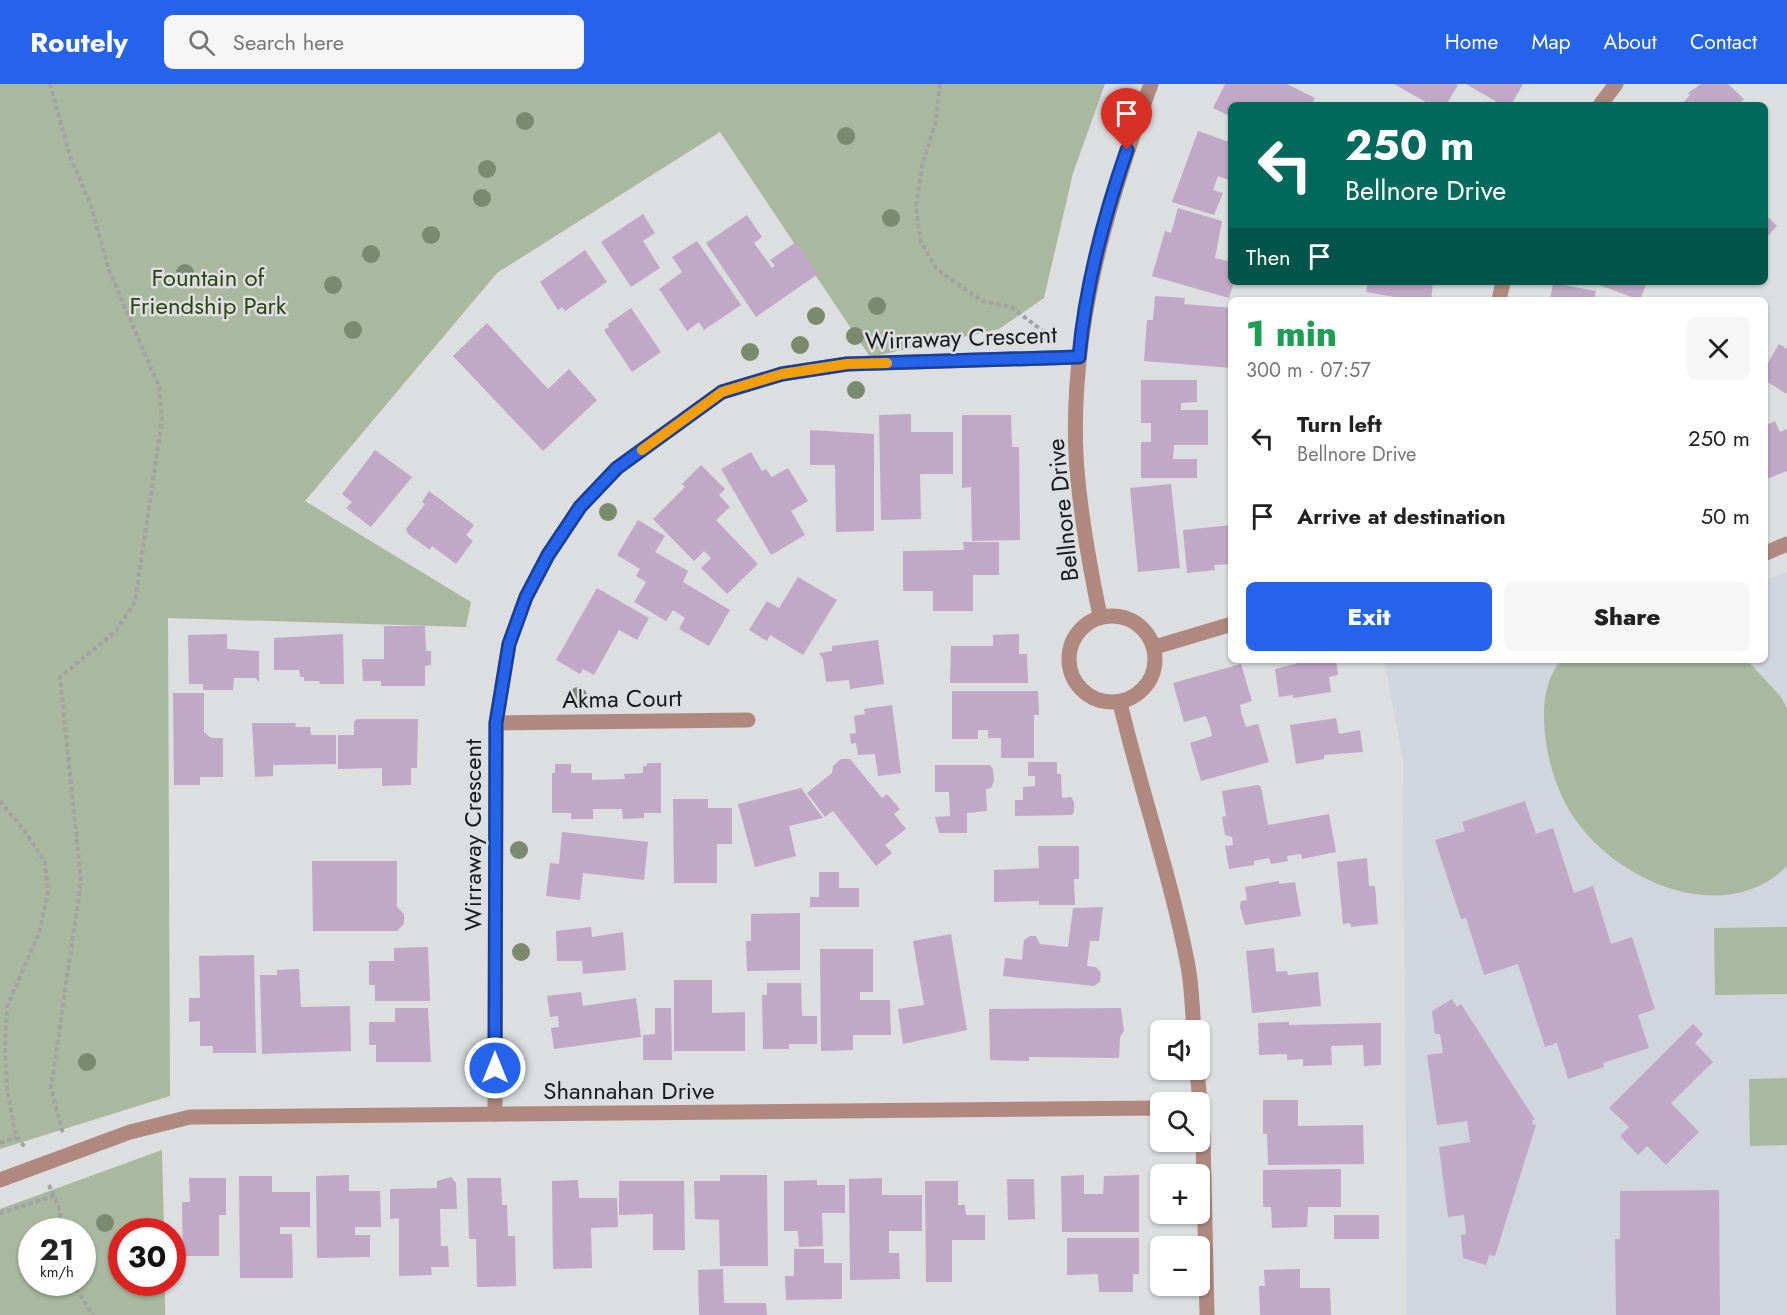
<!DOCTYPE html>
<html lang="en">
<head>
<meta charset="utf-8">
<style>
  body { margin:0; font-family:Jost,sans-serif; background:#f6f6f6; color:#222; height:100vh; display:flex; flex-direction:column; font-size:22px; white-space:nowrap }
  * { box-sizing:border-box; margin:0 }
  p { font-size:20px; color:#767676 }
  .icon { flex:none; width:33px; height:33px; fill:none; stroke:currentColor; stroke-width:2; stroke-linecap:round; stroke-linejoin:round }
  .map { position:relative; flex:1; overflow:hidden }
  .drawer { position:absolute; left:1228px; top:213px; width:540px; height:366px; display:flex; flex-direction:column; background:#fff; border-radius:9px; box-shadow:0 2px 4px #0004 }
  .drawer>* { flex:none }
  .top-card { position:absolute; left:1228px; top:18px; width:540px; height:183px; border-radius:9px; box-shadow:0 2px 4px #0004; background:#00695c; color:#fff; overflow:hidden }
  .tools { position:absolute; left:1150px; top:936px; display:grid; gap:12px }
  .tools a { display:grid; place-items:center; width:60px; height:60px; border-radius:9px; background:#fff; box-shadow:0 2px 4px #0004; font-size:30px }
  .speed { position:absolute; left:18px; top:1134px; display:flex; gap:12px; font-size:30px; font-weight:700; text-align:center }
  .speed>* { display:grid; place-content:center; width:78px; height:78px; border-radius:50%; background:#fff; box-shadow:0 2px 4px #0004; line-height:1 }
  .speed small { font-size:15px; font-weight:400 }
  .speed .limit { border:9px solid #d22; background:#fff; color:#111 }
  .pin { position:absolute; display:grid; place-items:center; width:51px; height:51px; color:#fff; margin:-62px -26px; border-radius:50% 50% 50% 0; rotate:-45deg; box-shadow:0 0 6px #0007 }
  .pin .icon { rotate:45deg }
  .me { position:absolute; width:66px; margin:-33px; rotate:0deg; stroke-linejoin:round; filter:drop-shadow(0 0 4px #0008) }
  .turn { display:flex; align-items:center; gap:21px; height:126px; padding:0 18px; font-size:27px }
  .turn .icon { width:78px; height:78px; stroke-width:2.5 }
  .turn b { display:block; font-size:42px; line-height:51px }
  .then { display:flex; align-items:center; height:57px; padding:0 18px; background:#0003; gap:12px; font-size:22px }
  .round { display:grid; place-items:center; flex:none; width:63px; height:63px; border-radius:9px; background:#f6f6f6 }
  .overview { display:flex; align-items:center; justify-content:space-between; height:102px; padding:0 18px }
  h1 { font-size:36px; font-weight:800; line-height:45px; color:#1e9e55 }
  .primary-button { display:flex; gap:12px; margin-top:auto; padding:12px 18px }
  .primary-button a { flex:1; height:69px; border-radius:9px; background:#2563eb; color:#fff; font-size:24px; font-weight:800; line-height:69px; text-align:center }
  .primary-button a+a { background:#f6f6f6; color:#222 }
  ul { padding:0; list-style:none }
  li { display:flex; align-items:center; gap:18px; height:78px; padding:0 18px }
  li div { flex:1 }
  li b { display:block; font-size:22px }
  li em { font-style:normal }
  header { display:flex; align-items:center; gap:36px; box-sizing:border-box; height:84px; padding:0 30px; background:#2563eb; color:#fff }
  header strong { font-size:28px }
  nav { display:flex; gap:33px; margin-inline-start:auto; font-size:21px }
  .search { width:420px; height:54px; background:#f6f6f6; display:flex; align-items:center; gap:15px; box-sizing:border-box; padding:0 21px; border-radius:9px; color:#767676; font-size:22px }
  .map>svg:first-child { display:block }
</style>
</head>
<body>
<header>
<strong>Routely</strong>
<div class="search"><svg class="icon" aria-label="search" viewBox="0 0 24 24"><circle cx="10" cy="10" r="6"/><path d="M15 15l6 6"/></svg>Search here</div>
<nav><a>Home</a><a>Map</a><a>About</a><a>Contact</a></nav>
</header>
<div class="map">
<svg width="1787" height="1231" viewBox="0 0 1787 1231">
  <rect width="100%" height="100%" fill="#dddee0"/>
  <polygon fill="#d1d5de" points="1787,488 1787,1231 1407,1231 1403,675 1384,576 1766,576 1766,496"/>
  <g fill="#a9b89e" fill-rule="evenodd">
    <polygon points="0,0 1105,0 1073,89 1044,214 999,245 870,273 720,48 497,189 305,417 471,518 466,543 168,534 170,1012 0,1065"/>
    <path d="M 1562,576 L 1747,576 L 1781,613 L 1787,624 L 1787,782 C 1726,843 1622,800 1577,738 C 1555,708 1543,664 1544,626 C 1545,610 1549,588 1562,576 Z"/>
    <polygon points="1787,843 1787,910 1715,911 1714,844"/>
    <polygon points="1787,994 1787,1061 1750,1062 1749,995"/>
    <path d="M 162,1066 L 164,1147 L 122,1148 L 122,1198 L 165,1199 L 165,1231 L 0,1231 L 0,1125 ZM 32,1148 L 82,1148 L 82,1198 L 32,1198 Z"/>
  </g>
  <g fill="#c1a8c6">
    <polygon points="1225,0 1287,0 1315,14 1311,21 1232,21 1232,33 1213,24"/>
    <polygon points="1394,0 1456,0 1458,1 1446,21 1431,21"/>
    <polygon points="1466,0 1523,0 1511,21 1502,21"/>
    <polygon points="1701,0 1728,0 1744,15 1738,21 1681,21 1690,11 1688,9"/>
    <polygon points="1198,47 1232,59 1232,97 1218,92 1213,106 1223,109 1214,131 1172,118"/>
    <polygon points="1178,124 1222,137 1215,174 1232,178 1234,198 1229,214 1152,192 1165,147 1171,149"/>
    <polygon points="643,130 655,149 643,157 660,184 631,203 601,158"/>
    <polygon points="747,131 762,153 754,159 772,184 775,182 770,176 796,158 818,190 756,233 706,159"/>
    <polygon points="1766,131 1777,142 1766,154"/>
    <polygon points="697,157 741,221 704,246 699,238 687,247 659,205 682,188 672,173"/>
    <polygon points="585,166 607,198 565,227 562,223 558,226 540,198"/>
    <polygon points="1368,198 1433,198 1431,216 1395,216 1395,213 1366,208"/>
    <polygon points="1591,198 1647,198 1640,216"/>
    <polygon points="1553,199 1596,207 1594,216 1550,216"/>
    <polygon points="1155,212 1185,214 1184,220 1232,224 1232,284 1144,277 1147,236 1153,236"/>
    <polygon points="631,224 661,268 632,288 604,246 609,243 608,240"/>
    <polygon points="487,239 548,305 569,285 597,316 543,367 453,272"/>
    <polygon points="1779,260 1787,265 1787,310 1766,297 1766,282"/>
    <polygon points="1141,296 1197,296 1197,318 1181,319 1181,326 1208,326 1208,361 1174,361 1173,375 1197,375 1197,394 1141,394 1141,358 1151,358 1151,339 1141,339"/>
    <polygon points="911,330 911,348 953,348 953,390 920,390 921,435 881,436 879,331"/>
    <polygon points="962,331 1011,331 1012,363 1019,363 1020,456 972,457 971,403 962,404"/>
    <polygon points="1775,337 1780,348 1787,345 1787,387 1767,395 1766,341"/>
    <polygon points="810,346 874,350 874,447 836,448 835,381 810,381"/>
    <polygon points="375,366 412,393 371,443 346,424 352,418 342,410"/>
    <polygon points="751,368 762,387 766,385 772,393 788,384 808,417 791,427 805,451 771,471 721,385"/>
    <polygon points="701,381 725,405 719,411 730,423 716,436 758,480 727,510 701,484 711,474 704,467 694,477 653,435 685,403 682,400"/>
    <polygon points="1171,400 1180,484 1138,488 1130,404"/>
    <polygon points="429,407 474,441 466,451 473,457 456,480 432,462 430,466 408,450 406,445 425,420 422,418"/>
    <polygon points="638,436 665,452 655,468 688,487 683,498 730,526 709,562 679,545 685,534 673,526 666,537 634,518 646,498 636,492 640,485 617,471"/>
    <polygon points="1232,441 1232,480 1214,481 1215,486 1187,489 1183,446"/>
    <polygon points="963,458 999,458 999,491 973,491 973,527 933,527 933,507 903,507 903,467 964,466"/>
    <polygon points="798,493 837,516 803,571 770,551 767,557 749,546 767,517 779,524"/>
    <polygon points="597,504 649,534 637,556 619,546 594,591 583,585 580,590 556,576"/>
    <polygon points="384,542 425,542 426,567 431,567 431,581 425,582 425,602 381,602 381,597 363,597 362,575 384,575"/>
    <polygon points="227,550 227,565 259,567 259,598 256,594 234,594 233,606 203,606 203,600 189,600 188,551"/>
    <polygon points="343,550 344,600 320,600 319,597 304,597 304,593 300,593 299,586 274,586 274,554"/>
    <polygon points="1019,550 1019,570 1027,570 1028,599 950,599 951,562 993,562 993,551"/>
    <polygon points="878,556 884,600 850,605 849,596 826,598 823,575 819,569 832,567 832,562"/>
    <polygon points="1310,576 1336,576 1338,591 1329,593 1331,608 1293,614 1293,611 1279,613 1275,585"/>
    <polygon points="1241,580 1252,617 1240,621 1242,632 1246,643 1258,640 1269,678 1201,697 1190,659 1212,652 1210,643 1206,632 1184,638 1173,599"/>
    <polygon points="952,607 1038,607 1039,631 1034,631 1034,674 1001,674 1001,654 988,654 988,646 978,646 978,655 952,655"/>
    <polygon points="173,609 204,609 204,648 211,654 223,654 223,693 200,693 200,701 174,701"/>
    <polygon points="892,621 901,689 878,692 875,670 858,671 856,659 851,660 850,650 856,649 854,632 865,630 864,625"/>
    <polygon points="1336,634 1339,650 1360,646 1363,668 1324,671 1324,675 1296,680 1290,641"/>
    <polygon points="357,635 418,635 417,684 411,684 411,701 382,702 382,684 338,685 338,651 354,651 354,638"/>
    <polygon points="252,639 296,639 295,643 310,643 311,651 336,651 336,680 273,681 273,692 255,693"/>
    <polygon points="841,675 850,675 882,714 887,710 900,725 894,730 906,745 885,761 892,769 876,782 833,727 825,733 807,709 832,689 833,682"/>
    <polygon points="1028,678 1057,678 1057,690 1061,690 1062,714 1071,713 1074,718 1074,728 1072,731 1015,732 1015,716 1023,716 1023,703 1035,702 1035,692 1028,692"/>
    <polygon points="647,679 661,679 661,729 644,729 644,734 623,735 622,725 593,725 593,735 571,735 571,729 552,729 552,689 555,689 555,680 571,680 571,689 592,689 592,696 625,695 624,690 643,689 643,682 647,682"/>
    <polygon points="935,681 990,681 993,685 994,697 991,704 986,705 987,727 967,729 967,749 939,749 935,733 950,732 949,708 935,708"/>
    <polygon points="1258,701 1261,703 1268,741 1329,730 1336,768 1302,775 1301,770 1287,772 1288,777 1271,780 1269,774 1254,777 1254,781 1229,785 1225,762 1233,761 1232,753 1225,751 1222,733 1226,732 1222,707"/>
    <polygon points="801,704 823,734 789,742 796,772 755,783 738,720"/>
    <polygon points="673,715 708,715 708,724 732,724 732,760 717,760 717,799 674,799"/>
    <polygon points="1525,717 1536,750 1553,744 1574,809 1593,802 1611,860 1632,853 1655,925 1638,931 1649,964 1603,979 1604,983 1568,995 1557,959 1545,963 1518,880 1484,891 1466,834 1461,835 1435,756 1465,747 1462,738"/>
    <polygon points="562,748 648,758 644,796 583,789 580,816 546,812 550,779 559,780"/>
    <polygon points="1038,762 1079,762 1079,795 1074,795 1075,821 1039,821 1039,817 994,818 994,786 1039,784"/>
    <polygon points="1367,774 1369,802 1375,802 1378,840 1351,843 1350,839 1343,840 1337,778"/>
    <polygon points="312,777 397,777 397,823 404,830 404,840 397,847 313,847"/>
    <polygon points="819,788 839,788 839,804 859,804 859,823 810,823 810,813 819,813"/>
    <polygon points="1279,797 1279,800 1295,798 1301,832 1245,841 1240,823 1241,817 1247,816 1245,803"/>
    <polygon points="1103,823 1099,857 1090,857 1087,882 1096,883 1101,889 1100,898 1094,902 1003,892 1005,874 1022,876 1024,856 1030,852 1036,852 1040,860 1068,863 1073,824"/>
    <polygon points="800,829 800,886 747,887 746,857 751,857 751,830"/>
    <polygon points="591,843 592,853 623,848 626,886 583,890 582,877 557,877 556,847"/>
    <polygon points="951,850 967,946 903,960 898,925 924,921 913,857"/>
    <polygon points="428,863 430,917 375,917 375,901 369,901 369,877 394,877 394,864"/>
    <polygon points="1274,864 1276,888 1287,887 1288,891 1318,888 1321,922 1252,929 1246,867"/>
    <polygon points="820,865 873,865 873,908 860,908 860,916 890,916 891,951 853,951 853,966 821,967"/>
    <polygon points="254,871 256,969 213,969 213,962 200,962 200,937 189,938 189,914 200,914 199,872"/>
    <polygon points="299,885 301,923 350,922 351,967 262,970 260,891 277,891 277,886"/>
    <polygon points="674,896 712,896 712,929 745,928 745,967 674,967"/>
    <polygon points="767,899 801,899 802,932 817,932 817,960 789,960 789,965 763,965 762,911 767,911"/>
    <polygon points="581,908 583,922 636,914 641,953 554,965 551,944 559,943 558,932 550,933 547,912"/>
    <polygon points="1452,915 1457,923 1461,920 1535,1036 1533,1036 1532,1040 1536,1041 1495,1172 1489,1171 1486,1181 1463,1174 1461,1151 1466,1150 1464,1131 1448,1133 1439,1063 1470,1058 1467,1037 1437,1041 1427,971 1443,969 1440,950 1435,950 1432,927"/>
    <polygon points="395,924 428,924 431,978 376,978 376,961 369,961 369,938 395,938"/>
    <polygon points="655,924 671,924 672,976 643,976 643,951 655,950"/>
    <polygon points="1121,924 1124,947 1120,953 1119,974 1029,973 1029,977 990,976 989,925"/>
    <polygon points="1289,938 1289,941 1381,939 1381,981 1364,982 1363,961 1331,962 1332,981 1303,982 1303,975 1287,976 1287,970 1259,971 1258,939"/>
    <polygon points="1693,940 1703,950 1695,959 1713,978 1671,1019 1699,1048 1666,1081 1647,1062 1638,1071 1620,1052 1629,1043 1609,1024"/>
    <polygon points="1263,1016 1298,1016 1298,1042 1363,1041 1364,1080 1268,1081 1267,1050 1263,1050"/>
    <polygon points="1341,1085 1341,1123 1308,1123 1307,1143 1272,1144 1271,1123 1263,1123 1263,1086"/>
    <polygon points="349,1091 349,1107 380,1107 381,1143 355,1143 355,1151 370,1151 370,1173 317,1174 316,1092"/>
    <polygon points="720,1091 767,1091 768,1182 720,1182 719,1136 695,1135 694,1097 720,1097"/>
    <polygon points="1084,1091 1084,1110 1103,1110 1104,1092 1139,1091 1139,1148 1062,1148 1061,1092"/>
    <polygon points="239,1092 272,1092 272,1108 310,1108 310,1143 280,1143 280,1150 292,1150 293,1194 240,1194"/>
    <polygon points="451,1093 456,1099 457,1125 440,1125 441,1162 448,1162 449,1183 431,1183 432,1191 399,1192 399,1134 390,1135 390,1105 437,1104 437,1097"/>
    <polygon points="189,1094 226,1094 226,1131 219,1131 219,1172 183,1172 182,1118 190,1118"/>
    <polygon points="467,1094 501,1094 502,1121 507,1121 508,1152 515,1152 516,1202 477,1203 476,1155 469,1155"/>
    <polygon points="882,1094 882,1111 922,1111 922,1147 889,1147 889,1169 899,1169 900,1195 850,1196 849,1095"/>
    <polygon points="1007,1095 1034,1095 1035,1135 1008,1136"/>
    <polygon points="578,1096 579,1114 617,1114 618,1143 591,1144 592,1184 553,1185 552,1097"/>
    <polygon points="817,1096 817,1101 845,1101 845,1129 822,1129 823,1162 799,1163 798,1147 784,1147 784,1097"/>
    <polygon points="619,1097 684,1097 685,1166 653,1166 653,1130 619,1131"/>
    <polygon points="925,1097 958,1097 958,1121 965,1121 966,1131 985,1131 985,1156 952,1156 952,1198 926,1198"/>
    <polygon points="1719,1106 1720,1231 1616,1231 1615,1155 1620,1155 1620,1107"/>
    <rect x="1334" y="1131" width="45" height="24"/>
    <polygon points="1067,1154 1139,1154 1139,1190 1133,1190 1133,1208 1099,1208 1098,1190 1067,1191"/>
    <polygon points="794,1165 824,1165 824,1179 842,1179 842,1215 786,1216 785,1192 794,1192"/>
    <polygon points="723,1185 724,1219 766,1219 767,1231 699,1231 698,1186"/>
    <polygon points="1300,1185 1300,1204 1330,1204 1331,1231 1260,1231 1259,1202 1265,1202 1264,1186"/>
  </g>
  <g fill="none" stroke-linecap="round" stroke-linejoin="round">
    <g stroke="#a1a2a3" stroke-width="4" stroke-dasharray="4.5 3" stroke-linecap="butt">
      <polyline points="50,0 70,72 91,122 109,186 159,303 162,336 135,518 115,548 60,593 81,797 51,1004 63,1050"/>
      <polyline points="940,0 936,37 922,82 916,124 921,158 936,184 949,194 982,217 1011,223 1043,247 1051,250"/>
      <polyline points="0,717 24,746 45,778 48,809 39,849 7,923 5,965 7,1005 16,1053 26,1064"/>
      <polyline points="0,1059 16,1053"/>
      <polyline points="49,1101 59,1124 62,1148"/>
      <polyline points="0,1129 54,1112"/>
      <polyline points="72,1198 93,1231"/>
    </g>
    <g stroke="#af897f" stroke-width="15">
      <polyline points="1600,21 1616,0"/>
      <polyline points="1499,216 1503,198"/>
      <polyline points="1766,469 1787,460"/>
      <circle cx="1112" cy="575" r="43"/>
      <path d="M 1100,532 C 1089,479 1079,425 1076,371 C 1070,242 1108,119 1151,0"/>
      <polyline points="1155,563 1232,540"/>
      <path d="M 1120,619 C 1141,707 1171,793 1188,882 C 1192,903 1192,925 1194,946"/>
      <polyline points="496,639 748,636"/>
      <polyline points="1197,986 1203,1052 1207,1231"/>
      <polyline points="495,1030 496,639 509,560 526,513 548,471 580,423 617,384 722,308 782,290 847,280 1079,273"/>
      <polyline points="0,1096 130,1048 190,1033 1161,1024"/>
    </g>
  </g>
  <g fill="#7b896e">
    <circle cx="525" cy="37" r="9"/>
    <circle cx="846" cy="52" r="9"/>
    <circle cx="487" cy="85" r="9"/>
    <circle cx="482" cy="114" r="9"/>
    <circle cx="891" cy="134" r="9"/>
    <circle cx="431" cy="151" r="9"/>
    <circle cx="371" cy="170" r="9"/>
    <circle cx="185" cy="189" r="9"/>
    <circle cx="333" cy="201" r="9"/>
    <circle cx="877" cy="222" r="9"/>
    <circle cx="816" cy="232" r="9"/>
    <circle cx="353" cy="246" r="9"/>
    <circle cx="855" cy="252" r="9"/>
    <circle cx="800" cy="261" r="9"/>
    <circle cx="750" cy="268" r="9"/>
    <circle cx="856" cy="306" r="9"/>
    <circle cx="608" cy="428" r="9"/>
    <circle cx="578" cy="612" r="9"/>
    <circle cx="519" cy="766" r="9"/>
    <circle cx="521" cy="868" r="9"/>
    <circle cx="87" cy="978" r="9"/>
    <circle cx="105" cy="1139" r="9"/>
  </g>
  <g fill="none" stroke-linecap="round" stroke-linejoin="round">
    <defs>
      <path id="route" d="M 495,984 L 496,639 L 509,560 L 526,513 L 548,471 L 580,423 L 617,384 L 722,308 L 782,290 L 847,280 L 1079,273 C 1085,204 1104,132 1127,66"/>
    </defs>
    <use href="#route" stroke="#184099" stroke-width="15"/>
    <use href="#route" stroke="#2563eb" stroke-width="10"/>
    <polyline stroke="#f59e0b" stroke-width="10" points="642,366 722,308 782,290 847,280 887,279"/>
  </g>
  <g text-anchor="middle" stroke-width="5" stroke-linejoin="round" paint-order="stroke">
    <g font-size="24" fill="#2b4311" stroke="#dddee0">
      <text x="208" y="202">Fountain of<tspan x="208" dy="28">Friendship Park</tspan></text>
    </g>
    <g font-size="24" fill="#191a1a" stroke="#dddee0">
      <text transform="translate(961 254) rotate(-2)" y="8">Wirraway Crescent</text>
      <text transform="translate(1063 426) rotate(-96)" y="8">Bellnore Drive</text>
      <text transform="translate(622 615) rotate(-1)" y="8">Akma Court</text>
      <text transform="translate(473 751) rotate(-90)" y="8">Wirraway Crescent</text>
      <text x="629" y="1015">Shannahan Drive</text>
    </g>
  </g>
</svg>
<div class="tools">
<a><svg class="icon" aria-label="sound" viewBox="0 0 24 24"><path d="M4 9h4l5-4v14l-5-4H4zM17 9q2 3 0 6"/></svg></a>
<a><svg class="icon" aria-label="search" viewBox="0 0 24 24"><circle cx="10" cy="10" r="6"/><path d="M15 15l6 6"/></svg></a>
<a>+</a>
<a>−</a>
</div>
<div class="speed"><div>21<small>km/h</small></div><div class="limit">30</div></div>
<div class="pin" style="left:1127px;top:66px;background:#d93025"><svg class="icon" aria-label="arrive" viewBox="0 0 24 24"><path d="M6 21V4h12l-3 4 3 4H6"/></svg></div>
<svg class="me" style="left:495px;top:984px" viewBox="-20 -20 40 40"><circle r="17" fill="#2563eb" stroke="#fff" stroke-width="3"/><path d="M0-11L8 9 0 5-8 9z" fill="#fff"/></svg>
<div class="top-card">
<div class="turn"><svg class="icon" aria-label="left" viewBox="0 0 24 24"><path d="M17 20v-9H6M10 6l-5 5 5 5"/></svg><div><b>250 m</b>Bellnore Drive</div></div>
<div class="then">Then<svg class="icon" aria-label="arrive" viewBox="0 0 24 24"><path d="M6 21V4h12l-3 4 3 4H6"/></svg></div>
</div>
<section class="drawer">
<div class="overview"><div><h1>1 min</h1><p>300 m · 07:57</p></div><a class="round"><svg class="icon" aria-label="close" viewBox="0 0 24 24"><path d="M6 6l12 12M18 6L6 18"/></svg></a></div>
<ul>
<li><svg class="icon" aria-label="left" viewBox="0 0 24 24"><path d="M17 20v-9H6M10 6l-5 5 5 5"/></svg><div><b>Turn left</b><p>Bellnore Drive</p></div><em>250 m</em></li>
<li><svg class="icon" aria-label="arrive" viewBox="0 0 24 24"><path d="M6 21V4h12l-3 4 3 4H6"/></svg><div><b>Arrive at destination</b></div><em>50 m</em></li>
</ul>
<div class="primary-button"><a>Exit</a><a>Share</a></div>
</section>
</div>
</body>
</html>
